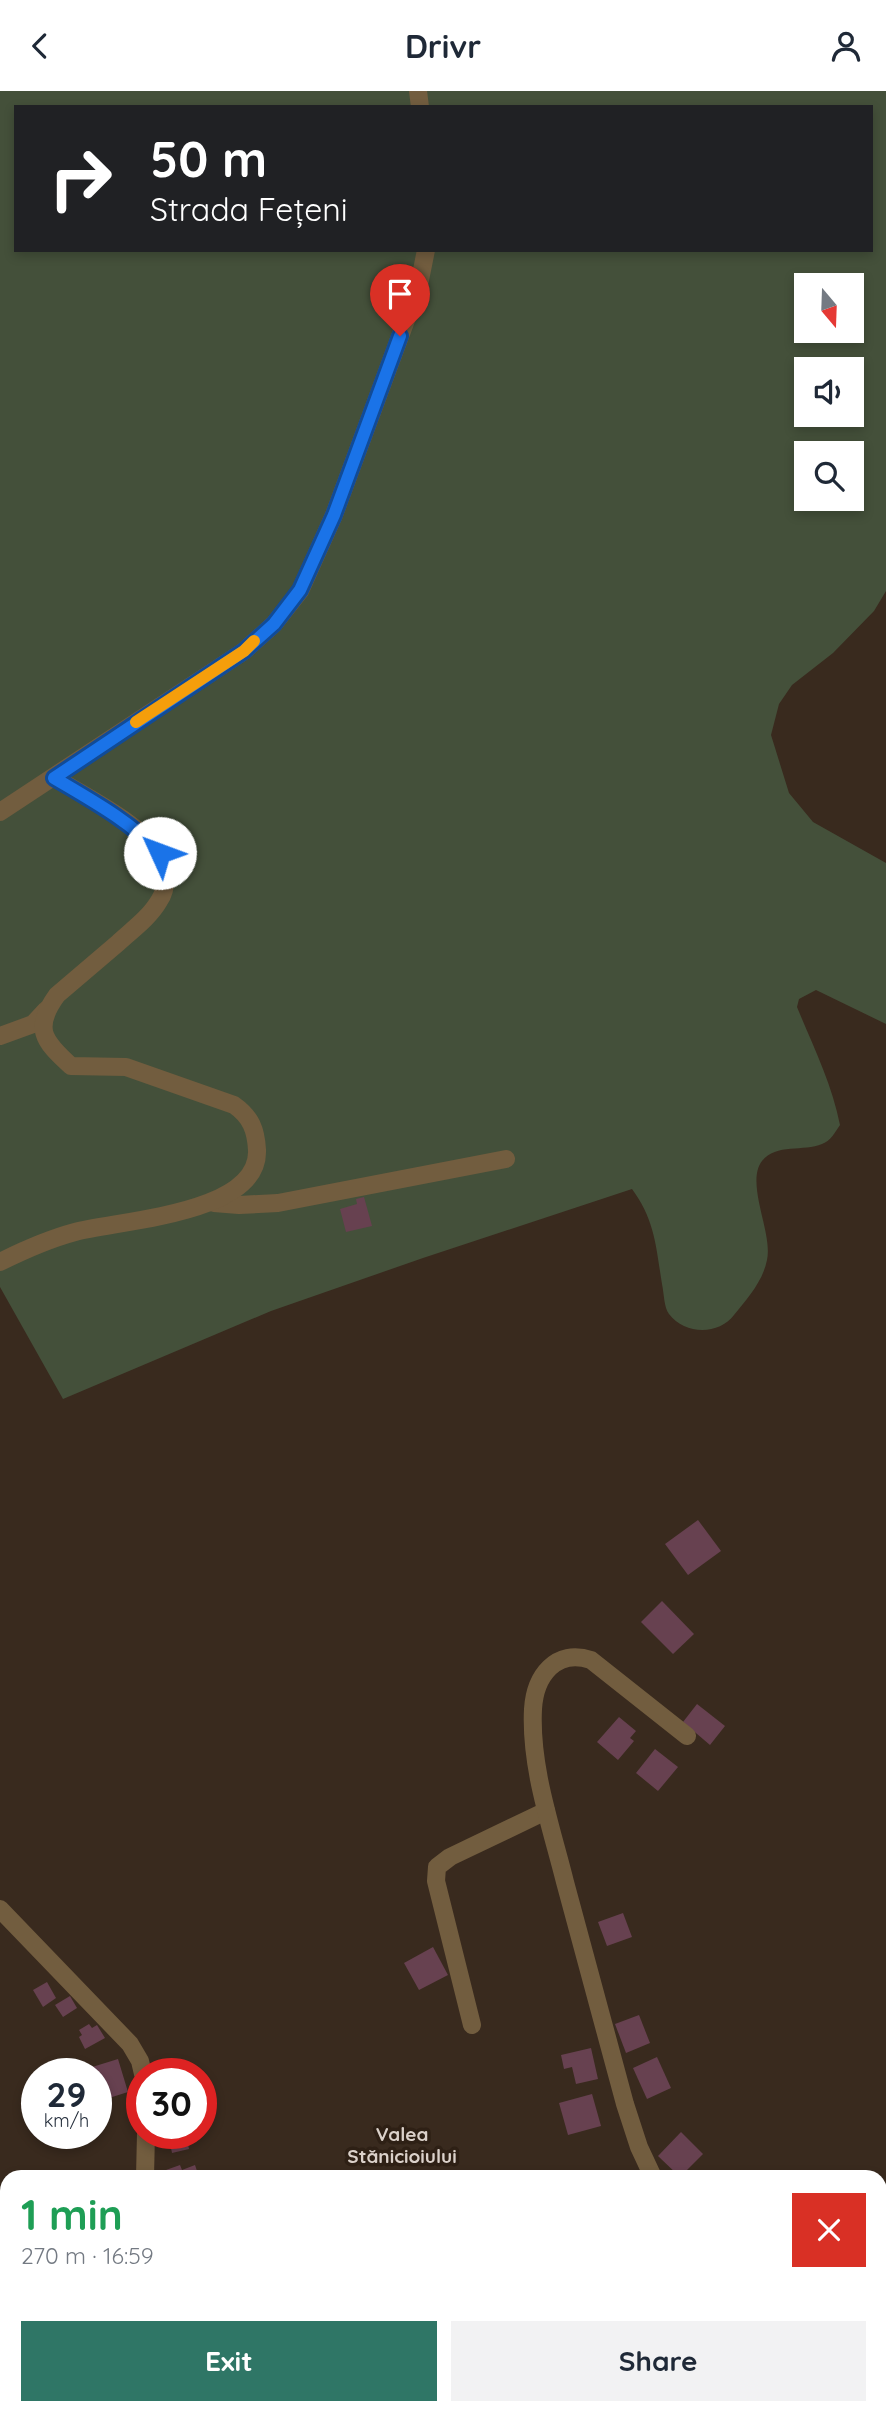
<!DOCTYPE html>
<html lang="en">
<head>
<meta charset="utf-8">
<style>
  body { margin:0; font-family:Quicksand,sans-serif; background:#f2f2f3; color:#1f2937; height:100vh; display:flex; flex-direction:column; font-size:26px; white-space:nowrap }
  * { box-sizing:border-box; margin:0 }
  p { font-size:23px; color:#747a83 }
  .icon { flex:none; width:38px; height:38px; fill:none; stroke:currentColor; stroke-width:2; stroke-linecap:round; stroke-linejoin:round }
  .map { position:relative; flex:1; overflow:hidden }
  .details { position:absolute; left:0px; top:2079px; width:887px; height:245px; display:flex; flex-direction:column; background:#fff; border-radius:21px 21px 0 0; box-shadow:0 4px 10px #0003 }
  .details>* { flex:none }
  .hud { position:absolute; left:14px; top:14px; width:859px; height:147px; border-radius:0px; box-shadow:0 4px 10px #0003; background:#202124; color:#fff; overflow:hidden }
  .needle { width:46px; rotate:161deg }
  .buttons { position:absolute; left:794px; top:182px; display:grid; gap:14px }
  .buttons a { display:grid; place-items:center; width:70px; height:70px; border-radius:0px; background:#fff; box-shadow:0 4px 10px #0003; font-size:35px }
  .speed { position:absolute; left:21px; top:1967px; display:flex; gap:14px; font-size:35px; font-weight:700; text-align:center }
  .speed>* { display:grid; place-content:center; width:91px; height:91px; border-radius:50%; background:#fff; box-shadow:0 4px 10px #0003; line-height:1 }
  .speed small { font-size:18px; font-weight:400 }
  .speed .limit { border:10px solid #d22; background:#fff; color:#111 }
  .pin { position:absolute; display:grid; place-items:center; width:60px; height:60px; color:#fff; margin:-72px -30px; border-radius:50% 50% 50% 0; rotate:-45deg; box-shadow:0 0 7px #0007 }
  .pin .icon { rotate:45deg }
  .me { position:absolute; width:77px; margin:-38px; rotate:313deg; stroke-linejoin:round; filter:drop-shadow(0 0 5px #0008) }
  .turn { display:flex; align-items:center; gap:24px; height:147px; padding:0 21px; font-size:32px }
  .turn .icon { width:91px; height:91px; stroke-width:2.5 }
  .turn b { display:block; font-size:49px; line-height:60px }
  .round { display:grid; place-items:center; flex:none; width:74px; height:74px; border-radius:0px; background:#f2f2f3 }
  .head { display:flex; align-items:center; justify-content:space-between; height:119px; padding:0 21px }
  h1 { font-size:42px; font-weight:700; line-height:52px; color:#1e9e55 }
  .primary-button { display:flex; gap:14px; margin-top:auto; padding:14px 21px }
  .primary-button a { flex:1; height:80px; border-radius:0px; background:#2f7666; color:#fff; font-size:28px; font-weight:700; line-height:80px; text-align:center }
  .primary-button a+a { background:#f2f2f3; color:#1f2937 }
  header { display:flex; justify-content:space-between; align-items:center; height:91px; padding:0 21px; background:#fff; font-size:32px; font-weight:700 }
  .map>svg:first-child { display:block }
</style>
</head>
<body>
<header><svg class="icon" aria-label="back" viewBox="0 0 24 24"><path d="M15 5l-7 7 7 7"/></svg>Drivr<svg class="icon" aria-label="person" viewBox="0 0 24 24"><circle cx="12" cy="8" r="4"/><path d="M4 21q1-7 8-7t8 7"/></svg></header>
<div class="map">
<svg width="886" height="2324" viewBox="0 0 886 2324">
  <rect width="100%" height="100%" fill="#392a1e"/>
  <path fill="#44503a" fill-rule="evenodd" d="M 0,0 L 886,0 L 886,500 L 874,520 L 833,562 L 792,594 L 779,613 L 771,644 L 789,702 L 813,731 L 886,772 L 886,933 L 816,899 L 799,908 L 797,916 C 813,955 832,993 840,1034 C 835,1041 831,1050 822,1053 C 804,1061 776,1052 762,1070 C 745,1092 773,1142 767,1169 C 763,1190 747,1208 734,1224 C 719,1244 685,1244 669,1223 C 664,1217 664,1202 662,1193 C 656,1156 655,1129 632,1098 L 423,1167 L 271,1220 L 63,1308 L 0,1196 ZM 16,16 L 872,16 L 872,159 L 16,159 ZM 807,194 L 852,194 L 852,240 L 807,240 ZM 807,278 L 852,278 L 852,324 L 807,324 ZM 807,362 L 852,362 L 852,408 L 807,408 Z"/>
  <g fill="#674150">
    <polygon points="364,1106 372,1135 346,1141 340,1118 357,1113 356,1108"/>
    <polygon points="698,1429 721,1460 688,1484 665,1453"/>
    <polygon points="662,1510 694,1543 673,1563 641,1531"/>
    <polygon points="697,1613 725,1635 710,1654 683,1631"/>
    <polygon points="619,1626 636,1640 630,1647 634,1650 618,1669 597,1651"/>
    <polygon points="655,1658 678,1676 658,1700 636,1682"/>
    <polygon points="623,1822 632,1846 607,1855 598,1831"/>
    <polygon points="433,1856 448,1884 419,1899 404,1872"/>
    <polygon points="47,1891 56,1907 43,1916 33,1899"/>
    <polygon points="70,1905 77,1917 63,1926 55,1914"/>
    <polygon points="639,1924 650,1952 626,1962 615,1933"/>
    <polygon points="89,1933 92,1937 97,1934 105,1947 85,1958 79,1946 82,1944 79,1939"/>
    <polygon points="591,1957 598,1988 576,1993 572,1976 564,1978 561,1964"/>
    <polygon points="657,1966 671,1997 647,2008 633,1977"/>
    <polygon points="118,1968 128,2001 109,2007 105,1994 96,1997 96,1983 91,1983 89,1977"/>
    <polygon points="170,1973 171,1983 155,1983 154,1974"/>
    <polygon points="592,2003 601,2035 568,2044 559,2012"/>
    <polygon points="681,2041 703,2063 680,2086 658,2065"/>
    <polygon points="187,2048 189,2058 172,2062 170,2052"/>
    <polygon points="180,2074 182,2079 195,2074 199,2086 168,2086 166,2079"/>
    <polygon points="45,2317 86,2317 86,2324 44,2324"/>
    <polygon points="340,2317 377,2317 377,2319 341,2324"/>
    <polygon points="487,2317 517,2317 519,2322 489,2324"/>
    <polygon points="742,2317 763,2317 747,2324 745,2324"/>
  </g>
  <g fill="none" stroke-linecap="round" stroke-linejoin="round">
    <g stroke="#725d3f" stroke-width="18">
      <polyline points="418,0 420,16"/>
      <polyline points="0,721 244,560 274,533 300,500 334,424 419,194 426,159"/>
      <polyline points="0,945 33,933 46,919"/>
      <polyline points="214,1112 239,1114 278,1112 506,1068"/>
      <path d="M 0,1171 C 24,1159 49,1148 75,1141 C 120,1129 260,1123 257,1059 C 256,1039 251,1026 234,1014 L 126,976 L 71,975 C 43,950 33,937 57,904 C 77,887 98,869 118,852 C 132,839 149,827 159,810 C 168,797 168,772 158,760 C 134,729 87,707 54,686"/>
      <polyline points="0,1818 130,1953 140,1970 143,1983"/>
      <polyline points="472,1934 436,1790 437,1776 450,1766 546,1720"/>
      <polyline points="145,2086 146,2042"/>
      <path d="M 653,2086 L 639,2056 L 625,2013 C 605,1939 585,1865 565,1791 C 551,1735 530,1676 533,1618 C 535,1585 556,1557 591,1569 L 687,1645"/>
      <polyline points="877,2317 886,2319"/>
      <polyline points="165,2320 186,2317"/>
    </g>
  </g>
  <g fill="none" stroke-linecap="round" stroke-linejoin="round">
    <defs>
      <path id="route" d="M 160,762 C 130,730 91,709 54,687 L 244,560 L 274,533 L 300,499 L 334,424 L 400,245"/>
    </defs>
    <use href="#route" stroke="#114b97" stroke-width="18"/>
    <use href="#route" stroke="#1a73e8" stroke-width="12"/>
    <polyline stroke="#f59e0b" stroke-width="12" points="136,631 244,560 254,550"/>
  </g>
  <g text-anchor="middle" stroke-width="7" stroke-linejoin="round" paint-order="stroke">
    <g font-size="19" font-weight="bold" fill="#dbd1ca" stroke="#2e2015">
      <text x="402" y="2050">Valea<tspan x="402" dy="22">Stănicioiului</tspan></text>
    </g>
  </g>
</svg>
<div class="buttons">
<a><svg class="needle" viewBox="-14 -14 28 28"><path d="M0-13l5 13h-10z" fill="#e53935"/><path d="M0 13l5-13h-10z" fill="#747a83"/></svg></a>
<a><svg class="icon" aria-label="sound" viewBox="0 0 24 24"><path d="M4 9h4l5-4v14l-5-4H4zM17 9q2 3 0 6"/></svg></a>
<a><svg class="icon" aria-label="search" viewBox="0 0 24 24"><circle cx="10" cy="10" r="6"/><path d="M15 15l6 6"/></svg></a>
</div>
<div class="speed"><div>29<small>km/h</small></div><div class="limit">30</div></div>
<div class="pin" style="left:400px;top:245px;background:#d93025"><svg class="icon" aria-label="arrive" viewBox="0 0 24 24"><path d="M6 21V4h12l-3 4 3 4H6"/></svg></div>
<svg class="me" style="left:160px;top:762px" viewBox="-20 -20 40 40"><circle r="19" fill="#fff"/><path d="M0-13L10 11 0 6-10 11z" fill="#1a73e8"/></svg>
<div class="hud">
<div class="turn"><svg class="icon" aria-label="right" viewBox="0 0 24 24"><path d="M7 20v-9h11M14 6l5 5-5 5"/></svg><div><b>50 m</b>Strada Fețeni</div></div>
</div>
<section class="details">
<div class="head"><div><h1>1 min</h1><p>270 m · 16:59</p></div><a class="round" style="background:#d93025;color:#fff"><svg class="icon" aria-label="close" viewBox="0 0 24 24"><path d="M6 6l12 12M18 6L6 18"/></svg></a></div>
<div class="primary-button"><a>Exit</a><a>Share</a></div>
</section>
</div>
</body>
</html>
